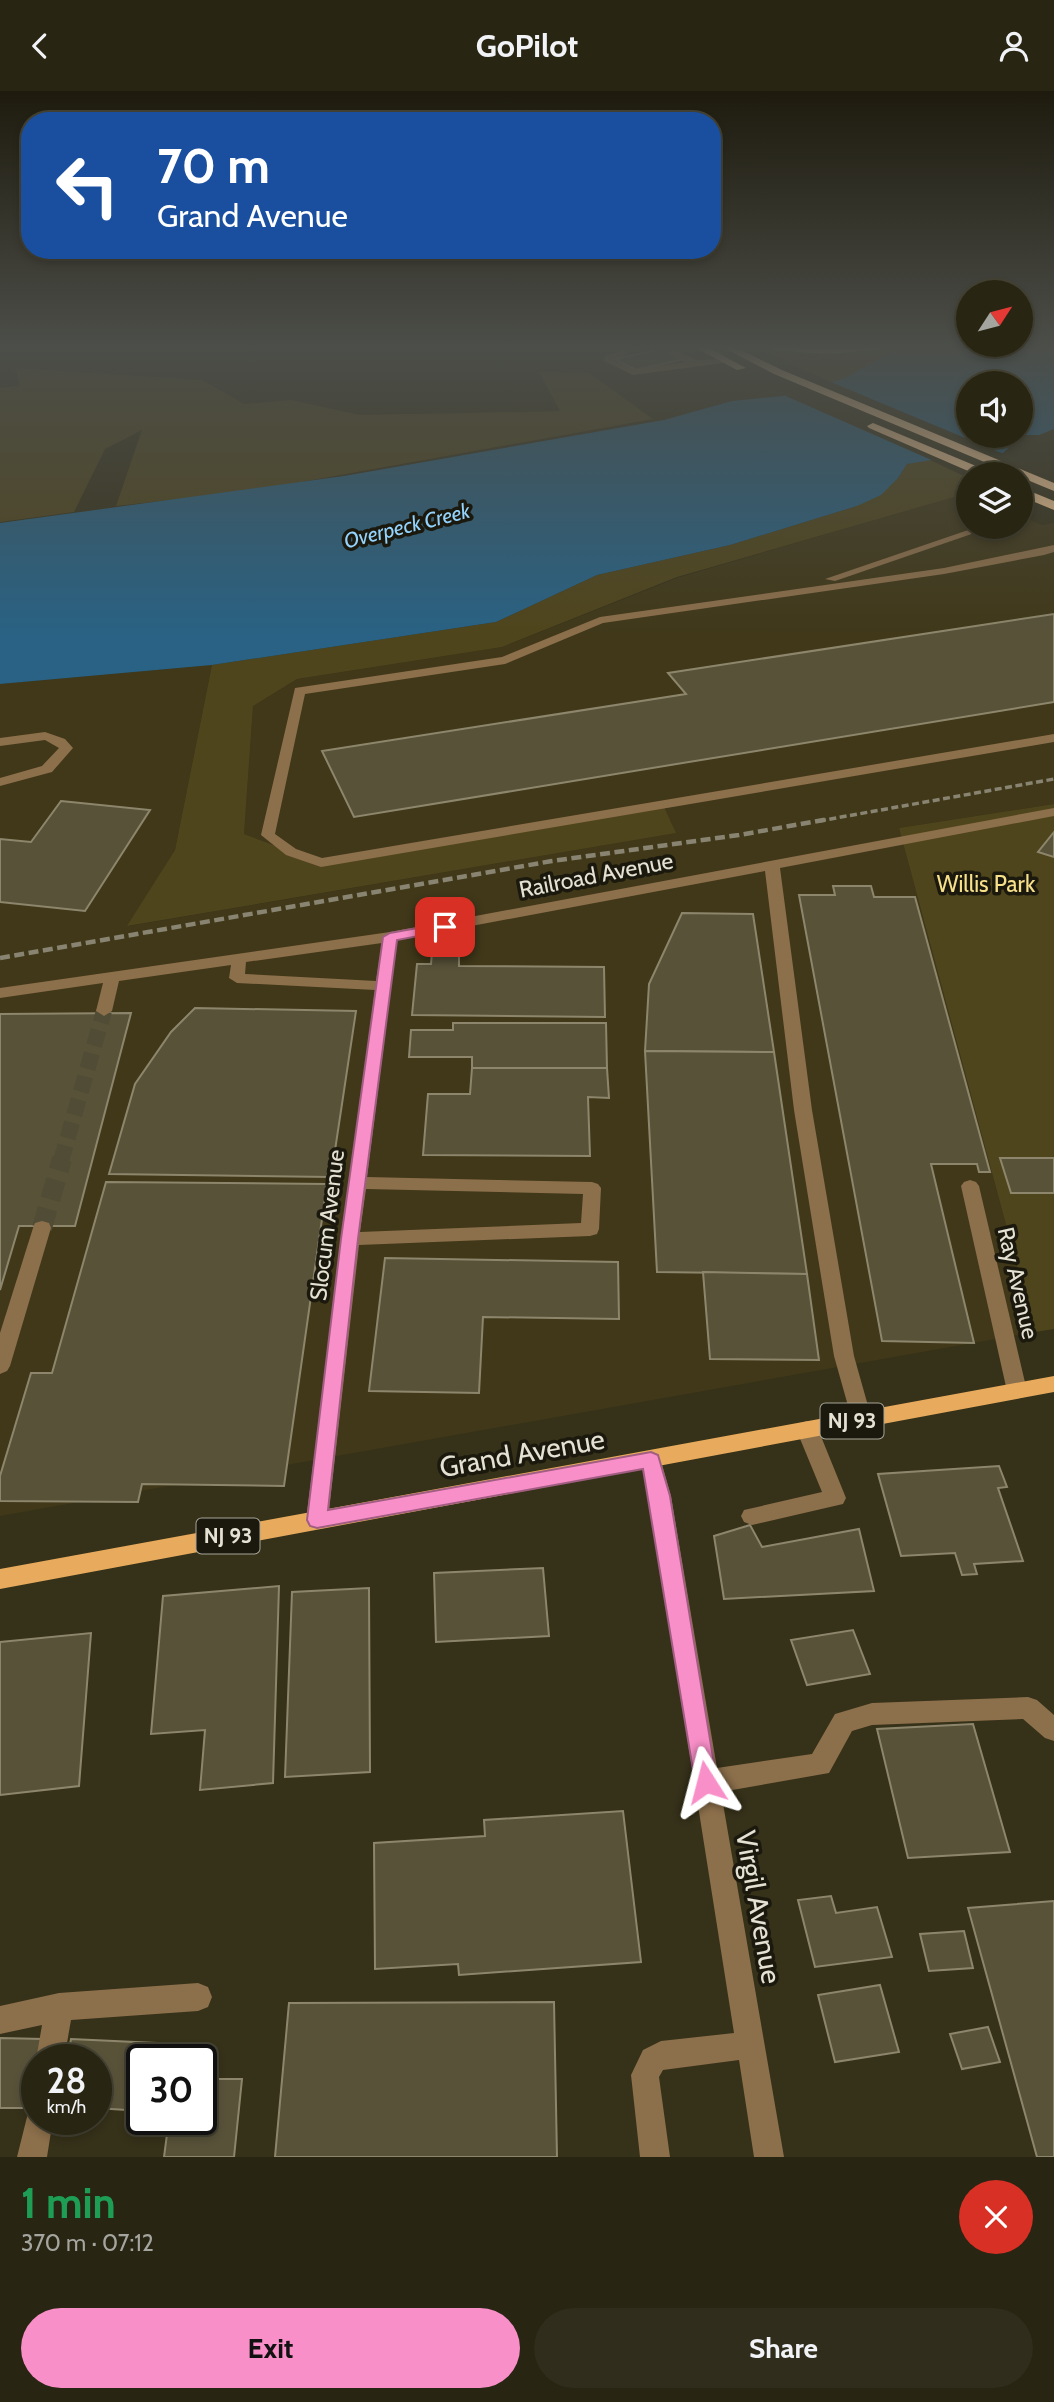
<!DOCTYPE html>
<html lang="en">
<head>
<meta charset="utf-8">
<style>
  body { margin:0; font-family:Cabin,sans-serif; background:#302d1c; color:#f1f3f6; height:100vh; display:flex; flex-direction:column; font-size:26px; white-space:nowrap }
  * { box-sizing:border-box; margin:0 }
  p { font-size:23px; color:#a5a5a0 }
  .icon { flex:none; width:38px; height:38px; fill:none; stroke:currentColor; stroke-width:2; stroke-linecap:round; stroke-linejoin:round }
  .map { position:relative; height:2066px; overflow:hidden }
  .sheet { display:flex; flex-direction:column; background:#282513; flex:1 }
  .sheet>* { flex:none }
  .banner { position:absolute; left:21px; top:21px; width:700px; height:147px; border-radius:28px; box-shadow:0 4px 10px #0003,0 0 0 2px #444233; background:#1a4fa0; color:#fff; overflow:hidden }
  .needle { width:46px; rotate:54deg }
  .controls { position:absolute; left:956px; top:189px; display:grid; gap:14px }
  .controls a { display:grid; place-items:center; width:77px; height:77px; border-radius:50%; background:#282513; box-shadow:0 4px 10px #0003,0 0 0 2px #444233; font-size:35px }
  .speed { position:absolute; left:21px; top:1953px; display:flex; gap:14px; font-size:35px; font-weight:700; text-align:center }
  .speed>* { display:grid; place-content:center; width:91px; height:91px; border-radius:50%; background:#282513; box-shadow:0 4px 10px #0003,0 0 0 2px #444233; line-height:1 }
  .speed small { font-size:18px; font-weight:400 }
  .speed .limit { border:4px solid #111; border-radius:10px; background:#fff; color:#111 }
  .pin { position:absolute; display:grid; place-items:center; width:60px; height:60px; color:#fff; margin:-30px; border-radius:14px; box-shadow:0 4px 10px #0006 }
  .me { position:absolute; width:77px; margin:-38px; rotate:351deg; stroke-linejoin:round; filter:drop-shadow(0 0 5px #0008) }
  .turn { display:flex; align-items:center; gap:24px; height:147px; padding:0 21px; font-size:32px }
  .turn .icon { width:91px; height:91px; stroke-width:2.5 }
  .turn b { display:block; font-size:49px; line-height:60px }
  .round { display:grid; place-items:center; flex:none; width:74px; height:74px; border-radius:37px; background:#302d1c }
  .overview { display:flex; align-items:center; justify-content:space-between; height:119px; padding:0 21px }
  h1 { font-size:42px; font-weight:800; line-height:52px; color:#1e9e55 }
  .action { display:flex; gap:14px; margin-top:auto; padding:14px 21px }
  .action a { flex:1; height:80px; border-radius:42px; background:#f98fc8; color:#111; font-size:28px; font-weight:800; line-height:80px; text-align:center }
  .action a+a { background:#302d1c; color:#f1f3f6 }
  header { display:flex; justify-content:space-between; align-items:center; height:91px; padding:0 21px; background:#282513; font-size:32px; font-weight:800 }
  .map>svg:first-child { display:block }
</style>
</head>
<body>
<header><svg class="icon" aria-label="back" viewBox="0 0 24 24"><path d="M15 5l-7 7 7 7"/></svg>GoPilot<svg class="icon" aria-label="person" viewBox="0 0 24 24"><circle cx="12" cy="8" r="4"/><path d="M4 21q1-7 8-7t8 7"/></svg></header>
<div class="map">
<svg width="1054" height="2066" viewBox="0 0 1054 2066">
  <rect width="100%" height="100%" fill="#363119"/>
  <polygon fill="#403819" points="967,402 968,436 1020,436 1020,425 1042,434 1054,432 1054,713 899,737 1035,1241 0,1425 0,593 212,574 175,759 129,835 675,742 321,772 244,743 253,615 297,588 502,556 677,487"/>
  <g fill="#4f451c">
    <polygon points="896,256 915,256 889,262 845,287 831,291 760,259 868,263"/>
    <polygon points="15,277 202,289 244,313 291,309 360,324 560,320 539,281 589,282 653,328 251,400 116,415 142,339 105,358 74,421 0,431 0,297 20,295"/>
    <polygon points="928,368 968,387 968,402 677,486 502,556 297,588 253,615 244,743 321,772 663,714 676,742 127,835 175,759 212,574 496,531 597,484 730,454 857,415 898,387 907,373"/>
    <polygon points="1054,713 1054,1238 1035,1241 899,737"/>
  </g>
  <polygon fill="#296284" points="915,256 1054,256 1054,338 1039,344 1020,344 1020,292 968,292 968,345 1011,345 1015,350 1003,362 987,360 907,373 898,387 881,404 857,415 730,454 597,484 496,531 212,574 0,593 0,432 344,385 664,329 732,310 783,305 845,287 889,262"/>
  <polygon fill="#363119" points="826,289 1006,364 987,363 936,371 779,302"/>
  <g fill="#585239" stroke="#8d866c" stroke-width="2">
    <polygon points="663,258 685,268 636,279 614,268"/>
    <polygon points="1054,523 1054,611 354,726 322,660 686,603 668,582"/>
    <polygon points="61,710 150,719 85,820 0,811 0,748 31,751"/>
    <polygon points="1054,741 1054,766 1038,761"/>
    <polygon points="833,795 871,795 874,806 915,806 990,1081 979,1081 977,1073 931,1073 974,1252 882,1250 799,804 835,804"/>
    <polygon points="682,822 753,823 774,961 645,960 649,893"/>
    <polygon points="432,861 459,862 459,875 604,876 605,926 412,924 417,873 431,873"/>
    <polygon points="195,917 356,920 331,1086 109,1083 135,993 171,941"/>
    <polygon points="131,922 75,1135 19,1135 0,1199 0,923"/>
    <polygon points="453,932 606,932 607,977 472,977 472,966 409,966 411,939 453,939"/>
    <polygon points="645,960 774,961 807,1183 657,1181"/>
    <polygon points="472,977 607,977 609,1007 588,1006 590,1065 423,1064 428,1003 470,1003"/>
    <polygon points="1000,1067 1054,1067 1054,1102 1011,1102"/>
    <polygon points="106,1091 327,1093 284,1395 142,1393 138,1411 0,1410 0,1385 31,1282 52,1282"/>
    <polygon points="385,1167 618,1171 619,1228 483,1226 479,1302 369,1300"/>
    <polygon points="703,1181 807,1183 819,1269 710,1268"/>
    <polygon points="999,1375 1007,1396 998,1397 1023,1470 974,1473 977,1483 962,1484 955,1462 901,1465 878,1383"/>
    <polygon points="750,1434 762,1456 859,1438 874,1500 724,1508 714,1445"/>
    <polygon points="543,1477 549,1545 436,1551 434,1482"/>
    <polygon points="279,1495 273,1692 200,1699 205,1639 151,1643 163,1505"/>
    <polygon points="369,1497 370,1681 285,1686 292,1501"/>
    <polygon points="853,1539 870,1583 807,1594 791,1549"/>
    <polygon points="91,1542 79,1695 0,1704 0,1551"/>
    <polygon points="973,1633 1010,1761 908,1767 877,1638"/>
    <polygon points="623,1720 641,1871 459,1884 458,1873 375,1878 374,1752 485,1745 484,1729"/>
    <polygon points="831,1805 836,1822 877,1816 892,1866 815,1876 798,1809"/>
    <polygon points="1054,1810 1054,2066 1037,2066 968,1817"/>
    <polygon points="964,1840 973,1877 929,1880 920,1843"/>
    <polygon points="880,1894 899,1961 835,1971 818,1904"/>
    <polygon points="554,1911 557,2066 275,2066 289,1912"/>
    <polygon points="988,1936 1000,1971 962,1978 950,1943"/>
    <polygon points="0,1947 43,1948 28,2017 0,2017"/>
    <polygon points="71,1948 156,1952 153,1969 142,1969 142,2020 96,2017 96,1969 67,1969"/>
    <polygon points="201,1988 242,1988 234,2066 164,2066 169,2028 201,2028"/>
  </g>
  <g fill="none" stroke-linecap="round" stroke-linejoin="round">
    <polyline stroke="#504c35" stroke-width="16" stroke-dasharray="16 8" stroke-linecap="butt" points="61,1070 104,920"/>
    <polyline stroke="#504c35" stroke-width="20" stroke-dasharray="20 10" stroke-linecap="butt" points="42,1137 62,1068"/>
    <g fill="#8c6f4b" fill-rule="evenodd">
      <polygon points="630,256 643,256 612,269 634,278 685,271 657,256 668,256 696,269 727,268 731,271 633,284 604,270 605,265"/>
      <polygon points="977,436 992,436 835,490 825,488"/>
      <polygon points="1054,454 1054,461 1044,464 944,483 603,532 505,573 305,603 275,743 296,758 322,767 1054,643 1054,651 321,776 286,764 261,744 295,597 502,566 600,526 944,477"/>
      <polygon points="45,641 65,648 73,657 52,681 0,695 0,687 42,675 59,657 45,649 0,655 0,647"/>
      <path d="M 1054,717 L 1054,725 L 780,777 L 812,1019 L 854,1265 L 872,1329 L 869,1335 L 862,1337 L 855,1335 L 852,1329 L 834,1265 L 794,1019 L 765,780 L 397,849 L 367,1086 L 592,1091 L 598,1093 L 601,1097 L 599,1138 L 597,1143 L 590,1145 L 359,1154 L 328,1429 L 325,1435 L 317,1438 L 309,1435 L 306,1429 L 375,899 L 237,892 L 229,887 L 231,874 L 119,890 L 112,920 L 104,925 L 96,920 L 103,892 L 0,907 L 0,897 L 390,841 ZM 382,852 L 376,890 L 245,883 L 246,871 ZM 366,1098 L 583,1103 L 581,1132 L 360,1141 Z"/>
      <polygon points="970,1089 976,1091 979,1095 1027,1300 1024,1306 1017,1308 1010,1306 1007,1300 961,1095 964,1091"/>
      <polygon points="42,1130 49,1132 51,1137 10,1275 7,1280 0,1283 0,1242 33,1137 35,1132"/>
      <polygon points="807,1330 814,1332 818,1338 846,1407 843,1413 752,1434 744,1431 741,1425 744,1419 822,1401 796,1338 800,1332"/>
      <polygon points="651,1360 659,1363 671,1405 717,1677 812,1663 835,1623 872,1612 1028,1606 1037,1609 1054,1624 1054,1650 1045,1647 1023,1628 872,1634 852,1640 829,1682 721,1701 784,2066 754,2066 739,1969 663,1979 659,1986 670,2066 640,2066 631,1984 643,1959 661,1950 734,1942 649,1405 640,1369 643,1363"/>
      <polygon points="198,1892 208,1896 212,1906 208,1916 198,1920 71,1929 64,1969 37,1969 37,1971 36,1969 42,1934 0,1943 0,1915 59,1902"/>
      <polygon points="37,2014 37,2028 53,2028 47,2066 17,2066 29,2018"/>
    </g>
    <polygon fill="#e8ab5d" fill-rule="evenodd" points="1054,1285 1054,1301 0,1498 0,1478"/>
    <g fill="#f7ca96" fill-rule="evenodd">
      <polygon points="694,256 707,256 746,277 737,279"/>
      <polygon points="722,256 735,256 782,279 1054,392 1054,400 1020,386 1020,383 1013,383 774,283"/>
      <polygon points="769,256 883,256 878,259 826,263 774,259"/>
      <polygon points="873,332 988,380 990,383 975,383 869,337 867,335"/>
      <polygon points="1020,396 1054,410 1054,419 1020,405"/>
    </g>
    <polyline stroke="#888471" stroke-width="3.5" stroke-dasharray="7 3.5" stroke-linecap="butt" points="819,730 1054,688"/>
    <polyline stroke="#888471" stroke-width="4.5" stroke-dasharray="10 4.5" stroke-linecap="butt" points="0,867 552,770 739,744 829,728"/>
  </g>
  <linearGradient id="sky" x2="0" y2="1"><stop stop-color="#1e1b0e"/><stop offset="0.47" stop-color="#4c4e49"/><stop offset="1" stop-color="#4c4e49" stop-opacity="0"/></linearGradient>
  <rect width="1054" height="545" fill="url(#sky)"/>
  <polygon fill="#f98fc8" stroke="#a25d82" stroke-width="2" points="445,832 450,833 450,839 397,849 358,1148 328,1419 651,1361 658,1364 670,1405 717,1691 714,1699 706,1702 698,1699 695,1691 643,1378 317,1437 310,1435 307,1429 341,1148 383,846 390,842"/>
  <g text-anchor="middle" stroke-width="7" stroke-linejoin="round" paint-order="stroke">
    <g font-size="21" font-style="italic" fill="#93d3fd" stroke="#1b190e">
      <text transform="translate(407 435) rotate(-14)" y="7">Overpeck Creek</text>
    </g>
    <g fill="#1b190e" stroke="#a8a699" stroke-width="2">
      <rect x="820.5" y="1312.5" width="63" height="35" rx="5"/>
      <rect x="196.5" y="1427.5" width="63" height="35" rx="5"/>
    </g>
    <g font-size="21" font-weight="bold" fill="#e5e2d4">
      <text x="852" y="1337">NJ 93</text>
      <text x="228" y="1452">NJ 93</text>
    </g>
    <g font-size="23" fill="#e5e2d4" stroke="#1b190e">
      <text transform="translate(596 784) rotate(-11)" y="8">Railroad Avenue</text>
      <text transform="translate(327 1134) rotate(-83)" y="8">Slocum Avenue</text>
      <text transform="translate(1018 1192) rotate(77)" y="8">Ray Avenue</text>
    </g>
    <g font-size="23" fill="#f7e089" stroke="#1b190e">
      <text x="986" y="801">Willis Park</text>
    </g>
    <g font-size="28" fill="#e5e2d4" stroke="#1b190e">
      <text transform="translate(522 1362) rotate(-10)" y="10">Grand Avenue</text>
      <text transform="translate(759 1816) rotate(80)" y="10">Virgil Avenue</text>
    </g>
  </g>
</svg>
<div class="controls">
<a><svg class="needle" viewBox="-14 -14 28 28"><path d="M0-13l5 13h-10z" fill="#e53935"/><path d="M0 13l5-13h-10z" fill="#a5a5a0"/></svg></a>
<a><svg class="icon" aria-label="sound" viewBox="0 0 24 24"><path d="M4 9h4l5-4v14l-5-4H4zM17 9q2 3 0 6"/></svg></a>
<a><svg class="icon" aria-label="layers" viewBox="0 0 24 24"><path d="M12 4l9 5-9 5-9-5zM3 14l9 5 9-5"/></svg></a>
</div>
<div class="speed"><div>28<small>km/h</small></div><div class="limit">30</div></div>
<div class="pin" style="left:445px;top:836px;background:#d93025"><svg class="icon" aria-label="arrive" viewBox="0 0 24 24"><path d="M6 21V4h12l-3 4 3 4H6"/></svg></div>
<svg class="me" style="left:706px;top:1691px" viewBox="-20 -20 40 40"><path d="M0-17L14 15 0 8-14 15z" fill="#f98fc8" stroke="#fff" stroke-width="4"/></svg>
<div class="banner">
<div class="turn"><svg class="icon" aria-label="left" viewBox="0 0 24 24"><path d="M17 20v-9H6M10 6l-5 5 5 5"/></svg><div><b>70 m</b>Grand Avenue</div></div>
</div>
</div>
<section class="sheet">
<div class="overview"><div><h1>1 min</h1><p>370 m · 07:12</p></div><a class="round" style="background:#d93025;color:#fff"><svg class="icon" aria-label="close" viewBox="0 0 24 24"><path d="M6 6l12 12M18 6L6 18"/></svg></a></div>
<div class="action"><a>Exit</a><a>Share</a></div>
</section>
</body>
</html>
